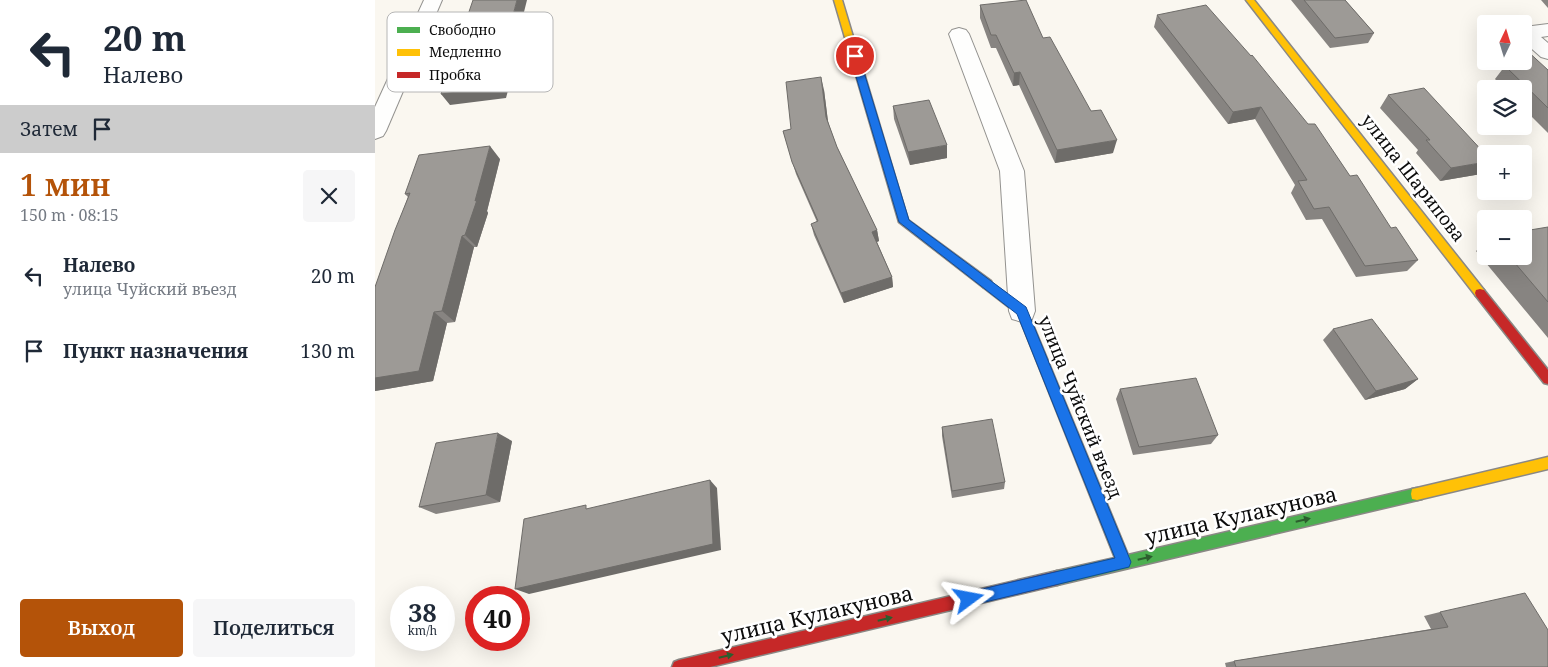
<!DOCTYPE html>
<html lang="ru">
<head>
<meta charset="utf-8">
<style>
  body { margin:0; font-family:"Noto Serif",serif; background:#f6f6f7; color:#1f2937; height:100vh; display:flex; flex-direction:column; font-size:19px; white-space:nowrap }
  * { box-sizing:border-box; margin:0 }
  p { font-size:16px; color:#747a83 }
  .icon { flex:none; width:28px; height:28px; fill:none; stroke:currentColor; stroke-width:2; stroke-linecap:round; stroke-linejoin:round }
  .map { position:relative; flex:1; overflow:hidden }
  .drawer { display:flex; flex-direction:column; background:#fff; width:375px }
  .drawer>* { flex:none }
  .hud { background:#fff; color:#1f2937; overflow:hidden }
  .needle { width:32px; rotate:4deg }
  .fabs { position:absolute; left:1102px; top:15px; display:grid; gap:10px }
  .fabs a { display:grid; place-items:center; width:55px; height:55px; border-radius:5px; background:#fff; box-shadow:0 5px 20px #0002; font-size:25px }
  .speed { position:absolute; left:15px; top:586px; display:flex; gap:10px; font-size:25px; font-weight:700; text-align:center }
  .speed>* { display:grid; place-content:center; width:65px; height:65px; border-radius:50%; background:#fff; box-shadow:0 5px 20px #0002; line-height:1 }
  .speed small { font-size:12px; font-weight:400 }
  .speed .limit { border:8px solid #d22; background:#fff; color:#111 }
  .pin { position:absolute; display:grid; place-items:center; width:42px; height:42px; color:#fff; margin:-21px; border:2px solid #fff; border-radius:50%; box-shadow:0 1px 5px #0007 }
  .me { position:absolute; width:55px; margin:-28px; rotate:77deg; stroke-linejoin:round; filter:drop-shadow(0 0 4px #0008) }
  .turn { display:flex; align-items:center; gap:18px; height:105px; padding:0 20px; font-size:22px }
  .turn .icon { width:65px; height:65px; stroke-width:2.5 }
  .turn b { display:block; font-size:35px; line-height:42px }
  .then { display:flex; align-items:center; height:48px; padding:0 20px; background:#0003; gap:10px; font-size:19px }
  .round { display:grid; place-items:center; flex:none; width:52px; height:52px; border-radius:5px; background:#f6f6f7 }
  .head { display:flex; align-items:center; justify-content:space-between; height:85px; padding:0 20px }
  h1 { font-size:30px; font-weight:600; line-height:38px; color:#b45309 }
  .cta { display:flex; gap:10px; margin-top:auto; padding:10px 20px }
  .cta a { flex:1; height:58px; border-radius:5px; background:#b45309; color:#fff; font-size:20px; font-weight:600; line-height:58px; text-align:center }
  .cta a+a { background:#f6f6f7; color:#1f2937 }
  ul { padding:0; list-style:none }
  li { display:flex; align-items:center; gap:15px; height:75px; padding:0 20px }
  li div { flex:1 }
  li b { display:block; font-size:19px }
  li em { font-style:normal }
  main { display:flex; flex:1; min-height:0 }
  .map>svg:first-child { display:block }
</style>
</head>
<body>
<main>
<section class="drawer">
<div class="hud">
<div class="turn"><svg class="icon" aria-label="left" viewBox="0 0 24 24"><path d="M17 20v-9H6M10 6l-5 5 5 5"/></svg><div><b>20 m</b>Налево</div></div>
<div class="then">Затем<svg class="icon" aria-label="arrive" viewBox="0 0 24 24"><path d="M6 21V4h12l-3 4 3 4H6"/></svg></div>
</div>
<div class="head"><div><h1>1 мин</h1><p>150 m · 08:15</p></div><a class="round"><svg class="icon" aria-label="close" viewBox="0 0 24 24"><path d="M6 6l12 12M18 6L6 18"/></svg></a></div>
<ul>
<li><svg class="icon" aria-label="left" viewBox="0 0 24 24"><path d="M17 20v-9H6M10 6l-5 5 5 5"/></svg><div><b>Налево</b><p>улица Чуйский въезд</p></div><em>20 m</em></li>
<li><svg class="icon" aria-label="arrive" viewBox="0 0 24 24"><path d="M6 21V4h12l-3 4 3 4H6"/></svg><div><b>Пункт назначения</b></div><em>130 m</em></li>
</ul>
<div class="cta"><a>Выход</a><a>Поделиться</a></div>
</section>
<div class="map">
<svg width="1173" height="667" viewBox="0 0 1173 667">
  <rect width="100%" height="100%" fill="#faf7f0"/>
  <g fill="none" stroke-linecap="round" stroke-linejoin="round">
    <defs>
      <g id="street">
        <polygon points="49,0 67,0 11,131 8,136 0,139 0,107"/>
        <polygon points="1173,24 1173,36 1166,37 1173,43 1173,59 1166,57 1149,42 1149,27"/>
        <polygon points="584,28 591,30 594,34 649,171 660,311 657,319 647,322 637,319 634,311 625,171 574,34 577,30"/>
      </g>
      <polygon id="fast" points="612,280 651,308 753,555 1042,488 1047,489 1048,494 1047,499 682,585 677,583 675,578 677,573 682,571 740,558 643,314 608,287 607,284"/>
      <g id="slow">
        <polygon points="459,0 467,0 533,220 616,281 617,284 616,287 608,287 524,222"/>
        <polygon points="871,0 879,0 1109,290 1110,293 1109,296 1101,296"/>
        <polygon points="1173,457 1173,469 1042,500 1037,499 1036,494 1037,489 1042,488"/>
      </g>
      <g id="jam">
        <polygon points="1105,289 1109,290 1173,370 1173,384 1169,383 1101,296 1100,293 1101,290"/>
        <polygon points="682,571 687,573 689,578 687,583 682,585 335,667 297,667 299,662 304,660"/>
      </g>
    </defs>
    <use href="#street" stroke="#93928f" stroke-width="2"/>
    <use href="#fast" stroke="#8a8885" stroke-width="3"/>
    <use href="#slow" stroke="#8a8885" stroke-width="3"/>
    <use href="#jam" stroke="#8a8885" stroke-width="3"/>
    <use href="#street" fill="#fefefd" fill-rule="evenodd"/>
    <use href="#fast" fill="#4caf50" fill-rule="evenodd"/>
    <use href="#slow" fill="#ffc107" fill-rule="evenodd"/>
    <use href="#jam" fill="#c62828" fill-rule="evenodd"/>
  </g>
  <g fill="#878481">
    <polygon points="916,0 970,0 999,33 993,43 955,48"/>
    <polygon points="1166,0 1173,0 1173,8"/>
    <polygon points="605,5 668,38 738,153 680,163 644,85 638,86 621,48 616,48 605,18"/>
    <polygon points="782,15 975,176 1016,228 1043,260 1032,271 981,277 947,219 931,220 916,193 920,185 880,119 853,124 779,27"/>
    <polygon points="1130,66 1173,70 1173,133 1149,109 1149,89 1129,89 1120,79"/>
    <polygon points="449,90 453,122 462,147 502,230 504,241 502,242 517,277 518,287 469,303 439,235 436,224 442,222 421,174 408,131 416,129"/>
    <polygon points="1013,95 1106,174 1065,181 1041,153 1043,150 1005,108"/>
    <polygon points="518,106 572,158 535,165 519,119"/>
    <polygon points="125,159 112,211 113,213 102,247 99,247 80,322 72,323 58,381 0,391 0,287 33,197 30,194"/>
    <polygon points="1173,227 1173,338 1101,251 1111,242 1111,256 1149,256"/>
    <polygon points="958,329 1043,379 1030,389 990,400 948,340"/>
    <polygon points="745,389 843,435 836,444 758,455 741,399"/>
    <polygon points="567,427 630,482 629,489 577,498 567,436"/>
    <polygon points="137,441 125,502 61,514 44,507"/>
    <polygon points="1065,612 1173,667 851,667 850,663 859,661 1056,629 1049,616"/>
  </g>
  <g fill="#6e6c69">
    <polygon points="142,0 152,0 137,60 140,64 131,98 75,105 66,94 128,53"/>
    <polygon points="645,72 644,85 638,86 639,73"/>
    <polygon points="446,77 449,90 454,129 451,117"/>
    <polygon points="886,107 880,119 853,124 858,112"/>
    <polygon points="742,140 738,153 680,163 682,150"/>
    <polygon points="572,145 572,158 535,165 533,152"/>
    <polygon points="115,146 125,159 112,211 113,213 102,247 90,235"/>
    <polygon points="1111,162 1111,168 1106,174 1065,181 1076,168"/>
    <polygon points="502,230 504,241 499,243 497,232"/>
    <polygon points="87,236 99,247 80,322 67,311"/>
    <polygon points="517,277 518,287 469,303 466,293"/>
    <polygon points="59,312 72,323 58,381 0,391 0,378"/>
    <polygon points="1043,379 1030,389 990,400 1001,391"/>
    <polygon points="123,433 137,441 125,502 111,495"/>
    <polygon points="335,480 342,488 346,550 154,594 140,589"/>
  </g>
  <g fill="#9d9a96" stroke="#6e6c69">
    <polygon points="98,0 142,0 128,53 132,52 123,87 66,94"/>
    <polygon points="651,0 668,38 675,37 716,111 726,110 742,140 682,150 645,72 639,73 621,35 616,35 605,5"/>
    <polygon points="929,0 970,0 999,33 960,38"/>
    <polygon points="831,5 876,56 877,55 933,124 940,124 975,176 982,175 1016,228 1021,227 1043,260 990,266 954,207 939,209 923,181 932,180 886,107 858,112 782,15"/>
    <polygon points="1149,48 1173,70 1173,108 1130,66 1135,61 1149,61"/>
    <polygon points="446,77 451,117 462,147 502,230 497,232 517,277 466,293 436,224 443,221 417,162 408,131 416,129 411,82"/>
    <polygon points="1049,88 1111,155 1111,162 1076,168 1051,140 1055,140 1013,95"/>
    <polygon points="554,100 572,145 533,152 518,106"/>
    <polygon points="115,146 100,201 102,200 90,235 87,236 67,311 59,312 44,371 0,378 0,287 20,230 35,193 30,194 44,155"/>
    <polygon points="1173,227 1173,302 1134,256 1149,256 1149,231"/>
    <polygon points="997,319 1043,379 1001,391 958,329"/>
    <polygon points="821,378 843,435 764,447 745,389"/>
    <polygon points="617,419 630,482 577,491 567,427"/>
    <polygon points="123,433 111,495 44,507 61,443"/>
    <polygon points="335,480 338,544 140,589 149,519 211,505 211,509"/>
    <polygon points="1150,593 1173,630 1173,667 861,667 859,661 1073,627 1065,612"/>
  </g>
  <defs><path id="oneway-solid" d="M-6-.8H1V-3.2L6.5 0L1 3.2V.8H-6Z" transform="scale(1.25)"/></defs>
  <g fill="#2c5e2e">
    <use href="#oneway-solid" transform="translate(928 520) rotate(-13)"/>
    <use href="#oneway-solid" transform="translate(770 558) rotate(-13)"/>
    <use href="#oneway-solid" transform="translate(510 619) rotate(-13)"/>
    <use href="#oneway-solid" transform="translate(351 656) rotate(-13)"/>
  </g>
  <polygon fill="#1a73e8" stroke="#114b97" points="480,53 484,56 534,220 651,307 756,562 754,567 594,606 589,604 587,599 589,594 594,592 740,558 642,314 524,222 475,56"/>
  <g text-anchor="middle" stroke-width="5" stroke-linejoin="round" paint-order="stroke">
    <g font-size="18" fill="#0c0c0c" stroke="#fff">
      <text transform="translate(1038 178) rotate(52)" y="6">улица Шарипова</text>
      <text transform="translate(705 407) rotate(68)" y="6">улица Чуйский въезд</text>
    </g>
    <g font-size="21" fill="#0c0c0c" stroke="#fff">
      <text transform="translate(866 516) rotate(-13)" y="7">улица Кулакунова</text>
      <text transform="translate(442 615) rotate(-13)" y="7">улица Кулакунова</text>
    </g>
  </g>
  <rect x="12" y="12" width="166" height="80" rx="8" fill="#fff" stroke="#b6b6b6" stroke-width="1"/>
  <rect x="22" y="27" width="23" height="6" fill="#4caf50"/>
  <rect x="22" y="49" width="23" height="7" fill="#ffc107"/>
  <rect x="22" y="72" width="23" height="6" fill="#c62828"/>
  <g font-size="14" fill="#0c0c0c">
    <text x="54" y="35">Свободно</text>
    <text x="54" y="57">Медленно</text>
    <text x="54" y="80">Пробка</text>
  </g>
</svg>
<div class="fabs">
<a><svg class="needle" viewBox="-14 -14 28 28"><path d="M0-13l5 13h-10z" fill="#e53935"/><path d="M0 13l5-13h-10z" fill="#747a83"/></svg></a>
<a><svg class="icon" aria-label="layers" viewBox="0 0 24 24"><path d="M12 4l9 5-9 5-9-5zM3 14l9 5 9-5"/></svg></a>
<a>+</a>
<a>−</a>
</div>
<div class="speed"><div>38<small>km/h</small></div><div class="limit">40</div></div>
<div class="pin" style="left:480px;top:56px;background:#d93025"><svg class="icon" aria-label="arrive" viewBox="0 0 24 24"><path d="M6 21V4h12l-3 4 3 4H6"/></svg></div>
<svg class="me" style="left:594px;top:599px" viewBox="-20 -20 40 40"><path d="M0-17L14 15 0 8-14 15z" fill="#1a73e8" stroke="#fff" stroke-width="4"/></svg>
</div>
</main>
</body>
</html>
